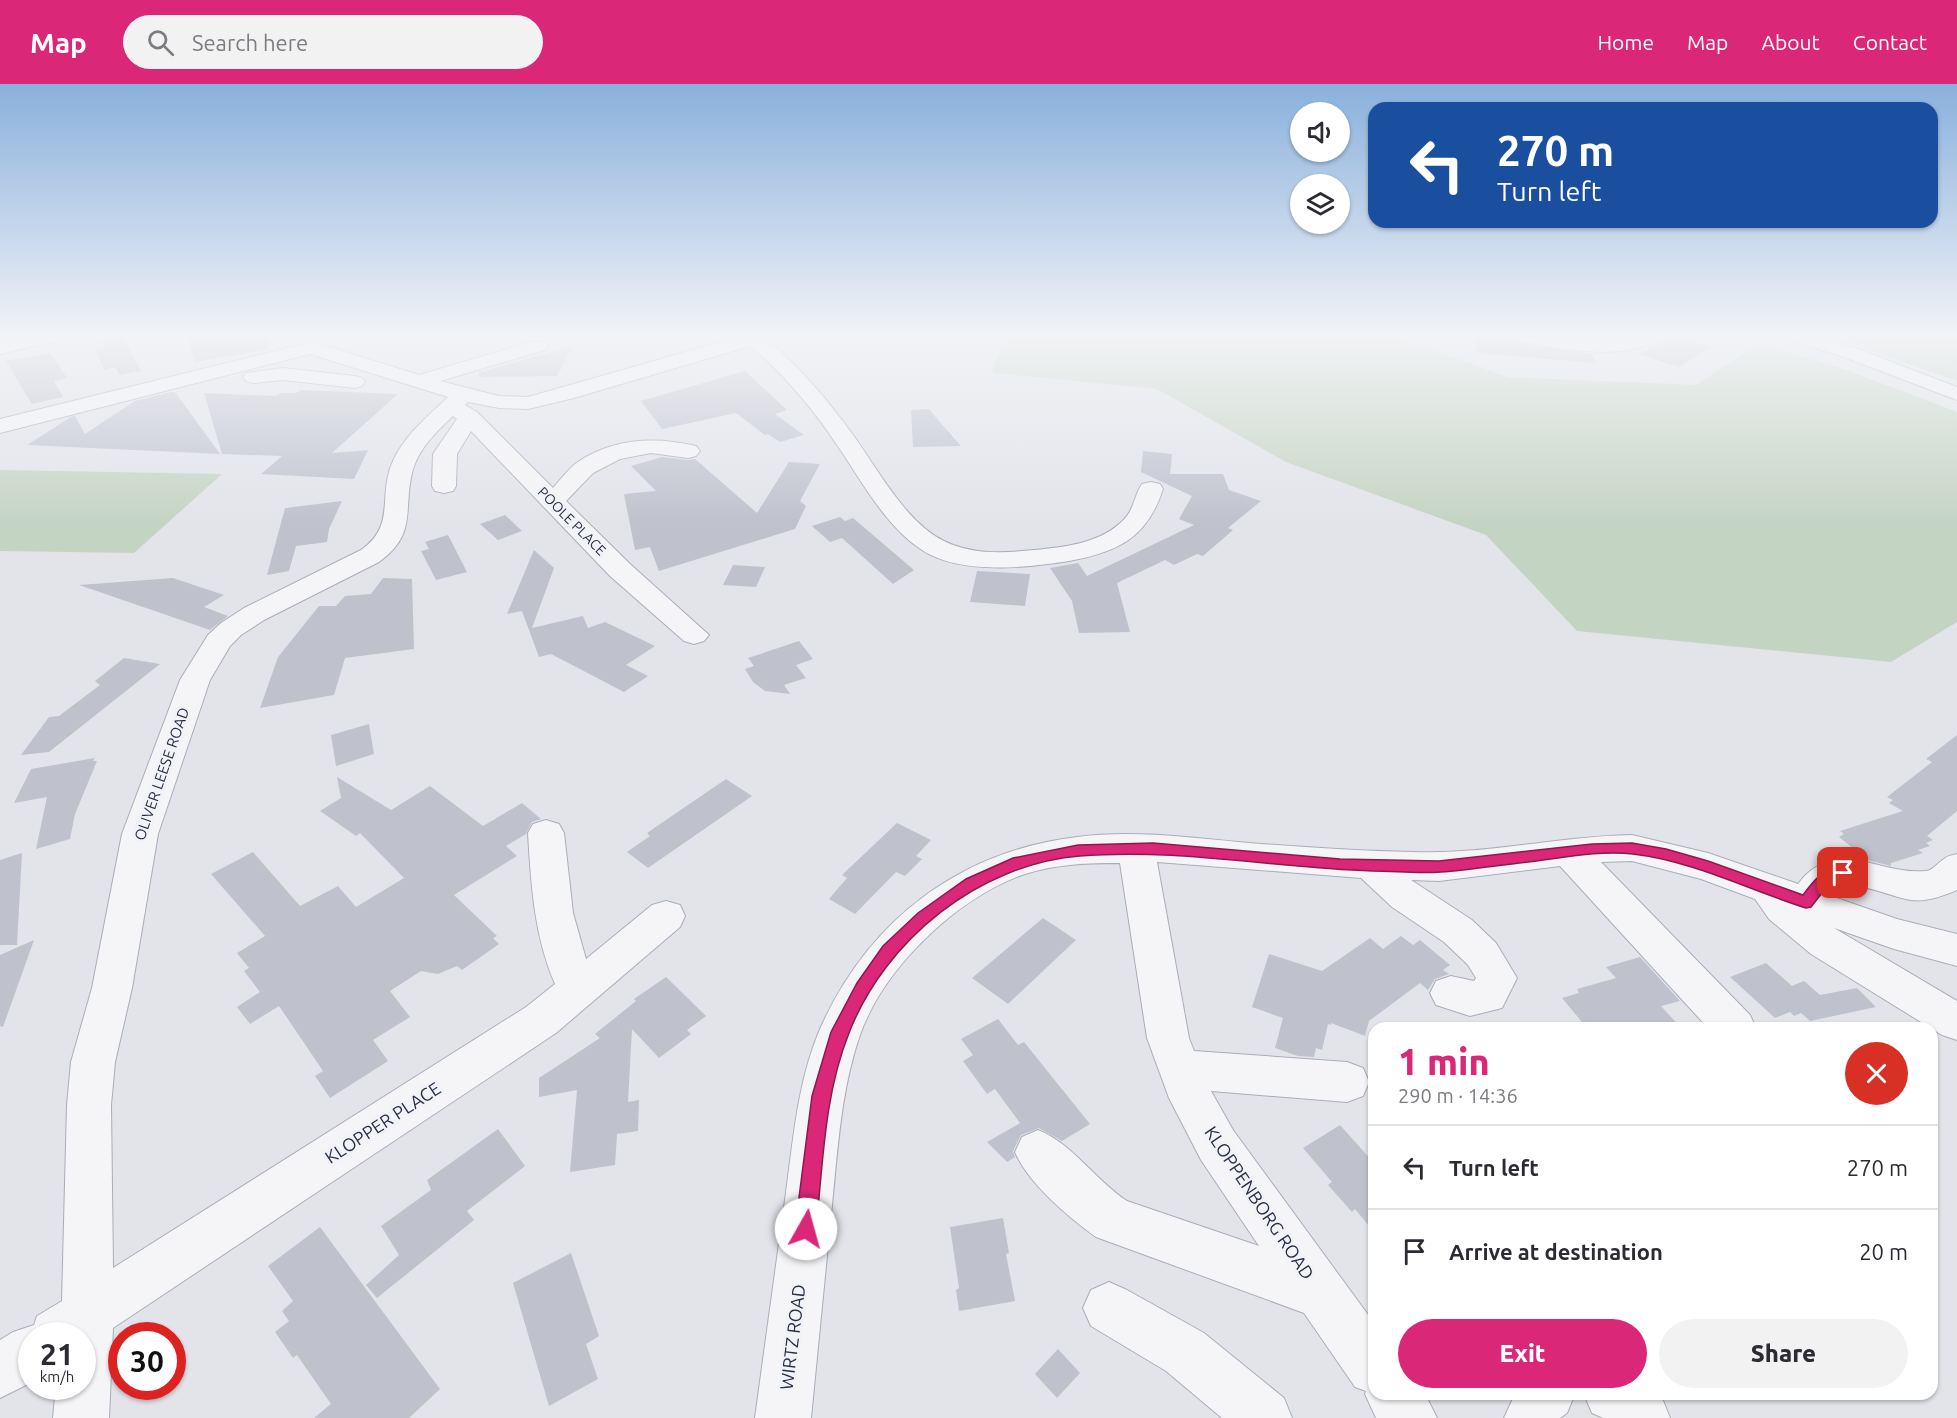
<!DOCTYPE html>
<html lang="en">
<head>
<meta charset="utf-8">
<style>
  body { margin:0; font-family:Ubuntu,sans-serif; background:#f2f2f3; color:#2b2b33; height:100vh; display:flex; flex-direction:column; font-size:22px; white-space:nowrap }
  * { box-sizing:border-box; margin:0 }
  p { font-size:20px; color:#7c7c81 }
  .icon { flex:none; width:33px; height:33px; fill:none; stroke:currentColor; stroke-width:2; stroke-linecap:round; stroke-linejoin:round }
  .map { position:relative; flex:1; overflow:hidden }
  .panel { position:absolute; left:1368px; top:938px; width:570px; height:378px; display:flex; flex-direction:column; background:#fff; border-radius:18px; box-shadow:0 2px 4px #0004 }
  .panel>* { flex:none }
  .hud { position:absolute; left:1368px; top:18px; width:570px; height:126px; border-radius:18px; box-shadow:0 2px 4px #0004; background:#1a4fa0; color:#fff; overflow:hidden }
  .tools { position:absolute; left:1290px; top:18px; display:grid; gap:12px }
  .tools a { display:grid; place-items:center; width:60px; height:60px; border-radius:50%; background:#fff; box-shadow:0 2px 4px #0004; font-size:30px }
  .speed { position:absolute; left:18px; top:1238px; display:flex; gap:12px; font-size:30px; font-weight:700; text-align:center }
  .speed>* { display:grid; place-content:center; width:78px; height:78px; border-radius:50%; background:#fff; box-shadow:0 2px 4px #0004; line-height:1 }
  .speed small { font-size:15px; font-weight:400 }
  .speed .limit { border:9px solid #d22; background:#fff; color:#111 }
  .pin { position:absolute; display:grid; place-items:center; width:51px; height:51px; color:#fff; margin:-26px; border-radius:12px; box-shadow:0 3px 9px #0006 }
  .me { position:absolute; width:66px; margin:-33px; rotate:7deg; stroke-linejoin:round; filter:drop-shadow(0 0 4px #0008) }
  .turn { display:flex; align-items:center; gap:21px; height:126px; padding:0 30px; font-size:27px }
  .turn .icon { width:78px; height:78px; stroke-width:2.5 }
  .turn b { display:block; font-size:42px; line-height:51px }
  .round { display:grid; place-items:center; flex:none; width:63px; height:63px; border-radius:32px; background:#f2f2f3 }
  .summary { display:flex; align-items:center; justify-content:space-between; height:102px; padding:0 30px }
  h1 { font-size:36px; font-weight:800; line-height:45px; color:#db2777 }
  .button { display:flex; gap:12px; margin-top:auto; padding:12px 30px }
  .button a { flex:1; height:69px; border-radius:36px; background:#db2777; color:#fff; font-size:24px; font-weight:800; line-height:69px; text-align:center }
  .button a+a { background:#f2f2f3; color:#2b2b33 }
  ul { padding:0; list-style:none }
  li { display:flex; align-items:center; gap:18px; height:84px; padding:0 30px; border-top:2px solid #e1e1e2 }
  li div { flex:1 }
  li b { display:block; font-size:22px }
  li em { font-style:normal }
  header { display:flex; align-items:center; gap:36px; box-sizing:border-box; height:84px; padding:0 30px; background:#db2777; color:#fff }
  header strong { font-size:28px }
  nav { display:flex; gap:33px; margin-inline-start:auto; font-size:21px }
  .search { width:420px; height:54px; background:#f2f2f3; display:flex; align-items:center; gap:15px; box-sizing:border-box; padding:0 21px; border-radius:33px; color:#7c7c81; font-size:22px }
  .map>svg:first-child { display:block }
</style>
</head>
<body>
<header>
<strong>Map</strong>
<div class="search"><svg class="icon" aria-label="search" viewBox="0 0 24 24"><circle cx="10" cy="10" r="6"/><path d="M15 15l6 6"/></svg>Search here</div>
<nav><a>Home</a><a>Map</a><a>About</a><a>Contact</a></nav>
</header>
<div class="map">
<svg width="1957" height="1334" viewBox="0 0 1957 1334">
  <rect width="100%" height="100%" fill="#e2e4ea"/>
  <g fill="#c4d4c3">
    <polygon points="1000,253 1396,253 1508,293 1696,301 1758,260 1844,285 1957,328 1957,538 1891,578 1577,547 1486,451 1286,378 1157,305 992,289 1003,255"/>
    <polygon points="1833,253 1957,253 1957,297"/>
    <polygon points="0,386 222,390 134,469 0,467"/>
  </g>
  <g fill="#bfc2cd">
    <polygon points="115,253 123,253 141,287 120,291 115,283 104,286 95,265 104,264 101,256"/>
    <polygon points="188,253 268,253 269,265 195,278"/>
    <polygon points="1476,253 1517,253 1521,259 1534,262 1592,270 1596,279 1475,269"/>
    <polygon points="1681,254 1711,263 1679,283 1638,270 1669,255 1676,257"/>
    <polygon points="573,262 557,292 479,293 479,288"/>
    <polygon points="50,269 67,294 54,297 63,313 32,320 6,277"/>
    <polygon points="745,287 787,326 775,330 804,351 780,358 768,350 765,351 736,329 662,345 641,317"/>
    <polygon points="301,306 398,310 332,369 368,366 354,395 261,390 282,372 222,370 204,309 276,312 281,309 296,309"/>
    <polygon points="171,308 175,308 220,370 27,361 71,333 75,332 85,350 135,317"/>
    <polygon points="929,325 938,336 961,362 913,363 911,326"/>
    <polygon points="1143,367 1172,370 1170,390 1223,390 1229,406 1261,417 1228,444 1233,446 1203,472 1197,470 1174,481 1165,476 1117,499 1130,548 1079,549 1072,517 1050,484 1078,479 1087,492 1194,441 1179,435 1192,412 1141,388"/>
    <polygon points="662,373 688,376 695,375 757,429 789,378 820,380 800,417 806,422 795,445 659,487 650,463 635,466 624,410 656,407 631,382"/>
    <polygon points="342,417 329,445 327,458 296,462 289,487 267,491 285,424"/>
    <polygon points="505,431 522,447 498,456 480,440"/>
    <polygon points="840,433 845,437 853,434 914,486 893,500 842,454 830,458 812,442"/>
    <polygon points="448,451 467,488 436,496 421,467 429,465 425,458"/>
    <polygon points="534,466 554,484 532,544 583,532 588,544 605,538 655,562 626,581 648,592 624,608 551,570 539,573 522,527 507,530"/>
    <polygon points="733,481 765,483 756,503 723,501"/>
    <polygon points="977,487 1030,490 1025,522 970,518"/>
    <polygon points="173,494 224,511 204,523 228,532 210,546 79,501"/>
    <polygon points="383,494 412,495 414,565 345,574 334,611 260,624 278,573 319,522 336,522 345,512 371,510"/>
    <polygon points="799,557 813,575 796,581 806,594 784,601 790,610 765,607 753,598 745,585 754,582 748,574"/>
    <polygon points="124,574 160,580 49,668 21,671 49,633 59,632 100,601 95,597"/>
    <polygon points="369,640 374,670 336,682 331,651"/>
    <polygon points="1957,651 1957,727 1927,752 1933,756 1926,759 1930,762 1918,766 1923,769 1891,779 1891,782 1863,775 1863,772 1839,753 1844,750 1840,747 1903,727 1889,719 1893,716 1887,713 1932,678 1926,675"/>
    <polygon points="95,674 93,677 97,677 75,730 70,755 36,765 47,713 14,719 31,685"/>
    <polygon points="337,693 391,726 430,702 483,742 522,719 541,735 532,738 526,750 506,762 517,772 454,811 497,852 493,854 499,860 462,886 457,882 438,890 421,887 390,907 410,933 373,956 388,977 330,1014 315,992 323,987 279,922 250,940 237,923 260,908 244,887 249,884 237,869 265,852 211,790 253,768 300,822 338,802 356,823 404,794 360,749 356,752 320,727 341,714"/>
    <polygon points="726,695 752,712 648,784 627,768 650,752 647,749"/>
    <polygon points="897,739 931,756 916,772 922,775 905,792 896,788 855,830 829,815 847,794 842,791"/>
    <polygon points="22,769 17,861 0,861 0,776"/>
    <polygon points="1043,834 1076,856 1008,920 972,894"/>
    <polygon points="1401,852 1413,861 1420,856 1450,881 1443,886 1449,890 1435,895 1428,906 1420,899 1369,937 1365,952 1331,939 1331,941 1328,940 1322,966 1316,964 1314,973 1298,972 1275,964 1283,934 1252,923 1269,870 1322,887 1370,854 1383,865"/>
    <polygon points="34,856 3,943 0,942 0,871"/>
    <polygon points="1640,873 1680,917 1661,922 1681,944 1617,944 1613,939 1598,944 1587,944 1562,914 1579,909 1577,905 1616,894 1606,883"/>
    <polygon points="1766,879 1792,902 1804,897 1820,911 1857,904 1876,923 1810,937 1801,929 1794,932 1790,928 1775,934 1730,893"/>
    <polygon points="666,893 706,932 687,946 691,950 659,974 632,945 628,1018 639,1016 638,1047 617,1050 615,1081 570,1088 577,1006 539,1013 539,994 600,954 595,950 636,917 634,915"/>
    <polygon points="998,935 1018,961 1024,958 1090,1040 1062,1057 1039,1044 1021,1051 1013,1067 1015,1073 1007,1078 987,1058 1020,1039 995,1005 987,1010 963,977 973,971 961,955"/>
    <polygon points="1340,1041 1374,1079 1374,1148 1355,1125 1352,1128 1328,1101 1332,1098 1303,1064"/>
    <polygon points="498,1045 525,1082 467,1127 474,1136 377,1214 366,1201 399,1171 381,1142 431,1106 427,1096"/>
    <polygon points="1003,1134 1009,1169 1006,1170 1015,1217 959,1227 956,1206 959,1204 950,1143"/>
    <polygon points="320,1143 440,1305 409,1334 314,1334 331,1320 297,1271 293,1274 275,1248 289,1237 282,1227 293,1217 268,1182"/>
    <polygon points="571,1169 599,1252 586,1260 598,1295 549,1322 513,1199"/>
    <polygon points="1058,1265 1080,1289 1057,1314 1035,1290"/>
  </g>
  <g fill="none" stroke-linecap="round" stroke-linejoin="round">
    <defs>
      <g id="minor">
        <polygon points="21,253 58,253 56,257 0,270 0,258"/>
        <path d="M 309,253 L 329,253 L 323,261 L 419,291 L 531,258 L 545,258 L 548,262 L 545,266 L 440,297 L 499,312 L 528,313 L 738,253 L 764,253 C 798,281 827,315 853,351 C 877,384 906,439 944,457 C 971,471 1005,469 1034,466 C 1066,463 1105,459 1127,432 C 1134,423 1135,410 1142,400 L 1151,398 L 1160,400 L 1163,405 C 1147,454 1118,468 1069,477 C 1026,484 960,491 922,466 C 885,442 862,397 837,361 C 813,325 784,290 750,262 L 574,314 L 528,325 L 499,324 L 468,318 L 465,321 L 477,328 L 553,404 C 560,396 567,387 575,380 C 611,354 655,352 696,362 L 700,367 L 696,372 L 688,374 L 651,369 L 620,375 L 593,389 L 566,417 L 630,480 L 709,551 L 704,557 L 694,560 L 684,557 L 610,492 L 471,347 L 457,370 L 456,402 L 453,407 L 444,409 L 435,407 L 432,402 L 433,370 L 457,335 L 453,332 C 437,347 420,363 413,385 C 402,424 419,449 379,478 L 264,536 L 241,551 L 230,562 L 210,596 L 158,750 L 132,904 L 115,978 L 111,1021 L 113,1184 L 526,923 L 555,900 C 534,852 531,800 528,749 L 533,740 L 546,736 L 559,740 L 564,749 L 573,829 L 586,875 L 652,821 L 666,817 L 680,821 L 685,832 L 680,843 L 556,949 L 113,1244 L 109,1334 L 53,1334 L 56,1302 L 82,1302 L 82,1251 L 32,1251 L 32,1298 L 0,1314 L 0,1256 L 13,1248 L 34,1241 L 37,1232 L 62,1217 L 67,1021 L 71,978 L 92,904 L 122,750 L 180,596 L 208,551 L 221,539 L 244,524 L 361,466 C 397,441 377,411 393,377 C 405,351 428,332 448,313 L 310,270 L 0,349 L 0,335 L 304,260 Z"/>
        <path d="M 1519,253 L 1604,256 L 1655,253 C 1636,279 1549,264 1521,257 Z"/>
        <polygon points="1791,253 1821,253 1858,265 1957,303 1957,316 1844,273 1793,257"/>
        <polygon points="283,284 355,292 362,294 365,298 362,302 355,304 283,296 253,299 246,297 243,293 246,289"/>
        <path d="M 1632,751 L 1708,769 L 1798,800 C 1835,751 1879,791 1925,787 C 1933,787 1937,779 1944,775 C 1947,772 1953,771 1957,770 L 1957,806 C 1943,812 1927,818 1911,816 C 1887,813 1852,790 1831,812 L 1897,835 L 1957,850 L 1957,882 L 1894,865 L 1834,844 L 1957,917 L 1957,956 L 1942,951 L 1811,870 L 1769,835 L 1755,815 L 1701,795 L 1632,777 L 1601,778 L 1750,931 L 1756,944 L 1708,944 L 1560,782 L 1439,797 L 1411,796 L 1472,836 L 1496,859 L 1517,894 L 1502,924 L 1470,932 L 1436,921 L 1430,909 L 1436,897 L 1451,892 L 1474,897 L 1476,894 L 1468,881 L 1444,858 L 1392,823 L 1361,794 L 1157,778 L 1189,954 L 1194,967 L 1347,978 L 1363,984 L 1369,998 L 1363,1012 L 1347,1018 L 1211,1007 L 1233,1046 L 1374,1239 L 1374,1310 L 1425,1310 L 1437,1334 L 1376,1334 L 1365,1310 L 1366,1307 L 1355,1303 L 1304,1229 L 1096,1153 C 1068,1133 1028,1099 1015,1068 L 1022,1053 L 1038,1046 C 1073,1060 1095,1096 1127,1117 L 1259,1162 L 1201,1076 L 1169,1014 L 1147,954 L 1120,779 C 1088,779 1056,780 1025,790 C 958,813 884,883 860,951 C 841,1006 838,1063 832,1121 C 825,1192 818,1263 811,1334 L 755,1334 C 765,1261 775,1188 785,1116 C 793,1058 797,999 820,945 C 868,837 959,767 1077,753 C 1130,746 1186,753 1238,758 C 1297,763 1354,767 1413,768 C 1486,771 1559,752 1632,751 Z"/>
        <polygon points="1109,1198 1127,1206 1204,1249 1284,1314 1292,1334 1222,1334 1166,1287 1091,1242 1083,1224 1091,1206"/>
        <polygon points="1515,1310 1575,1310 1567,1329 1560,1334 1504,1334"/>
        <polygon points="1584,1310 1656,1310 1662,1314 1670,1334 1603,1334 1592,1329"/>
      </g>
    </defs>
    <use href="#minor" stroke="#aaadb8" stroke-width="2"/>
    <use href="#minor" fill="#f5f5f8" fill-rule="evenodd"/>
  </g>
  <linearGradient id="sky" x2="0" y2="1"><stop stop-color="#89b0dc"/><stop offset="0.57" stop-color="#f2f3f6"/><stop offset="1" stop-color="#f2f3f6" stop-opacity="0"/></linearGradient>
  <rect width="1957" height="440" fill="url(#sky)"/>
  <path fill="#db2777" stroke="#8e194d" stroke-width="1.5" d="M 1153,759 L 1340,775 L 1439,777 L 1592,760 L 1632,759 L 1666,765 L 1708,777 L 1803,811 C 1814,796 1827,778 1849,785 L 1851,789 L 1849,793 L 1829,800 L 1811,823 L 1806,824 C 1749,806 1693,777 1633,770 C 1599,766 1562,774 1528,778 C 1499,781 1470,786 1441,788 C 1418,790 1395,787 1372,787 C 1275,784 1177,764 1080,772 C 979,780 885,856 849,949 C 824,1011 823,1080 816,1145 L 813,1152 L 806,1155 L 798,1152 L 795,1145 L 812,1012 L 831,948 L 857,899 L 883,862 L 918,829 L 966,795 L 1013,774 L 1078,761 Z"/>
  <g text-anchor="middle" stroke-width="6" stroke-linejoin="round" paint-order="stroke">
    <g font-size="14" fill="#292e43" stroke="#f1f3f8">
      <text transform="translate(572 437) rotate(45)" y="5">POOLE PLACE</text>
    </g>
    <g font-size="15" fill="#292e43" stroke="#f1f3f8">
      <text transform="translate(162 690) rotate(-71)" y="5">OLIVER LEESE ROAD</text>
    </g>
    <g font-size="18" fill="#292e43" stroke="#f1f3f8">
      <text transform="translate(383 1039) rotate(-33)" y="6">KLOPPER PLACE</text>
      <text transform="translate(1259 1119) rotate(56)" y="6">KLOPPENBORG ROAD</text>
      <text transform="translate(793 1253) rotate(-83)" y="6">WIRTZ ROAD</text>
    </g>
  </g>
</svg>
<div class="tools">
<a><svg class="icon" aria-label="sound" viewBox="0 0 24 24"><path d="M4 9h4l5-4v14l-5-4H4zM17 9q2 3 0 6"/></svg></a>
<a><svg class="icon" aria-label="layers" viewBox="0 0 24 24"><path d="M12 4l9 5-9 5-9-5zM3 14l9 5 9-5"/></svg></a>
</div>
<div class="speed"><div>21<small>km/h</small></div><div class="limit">30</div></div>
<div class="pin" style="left:1843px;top:789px;background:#d93025"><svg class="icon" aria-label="arrive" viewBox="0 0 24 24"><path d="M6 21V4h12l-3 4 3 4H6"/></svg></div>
<svg class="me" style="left:806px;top:1145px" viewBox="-20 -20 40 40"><circle r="19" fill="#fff"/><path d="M0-13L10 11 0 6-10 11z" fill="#db2777"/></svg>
<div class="hud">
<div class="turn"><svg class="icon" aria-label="left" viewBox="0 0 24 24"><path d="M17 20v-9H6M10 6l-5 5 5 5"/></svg><div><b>270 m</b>Turn left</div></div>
</div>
<section class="panel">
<div class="summary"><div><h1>1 min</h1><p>290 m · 14:36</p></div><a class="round" style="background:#d93025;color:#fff"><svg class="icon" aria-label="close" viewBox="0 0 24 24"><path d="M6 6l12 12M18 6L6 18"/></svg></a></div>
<ul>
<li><svg class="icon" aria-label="left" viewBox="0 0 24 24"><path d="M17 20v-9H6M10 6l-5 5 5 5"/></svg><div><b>Turn left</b></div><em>270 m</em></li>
<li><svg class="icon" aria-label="arrive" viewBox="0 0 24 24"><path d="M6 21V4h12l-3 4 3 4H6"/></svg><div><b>Arrive at destination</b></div><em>20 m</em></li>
</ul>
<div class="button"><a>Exit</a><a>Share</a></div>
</section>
</div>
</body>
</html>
